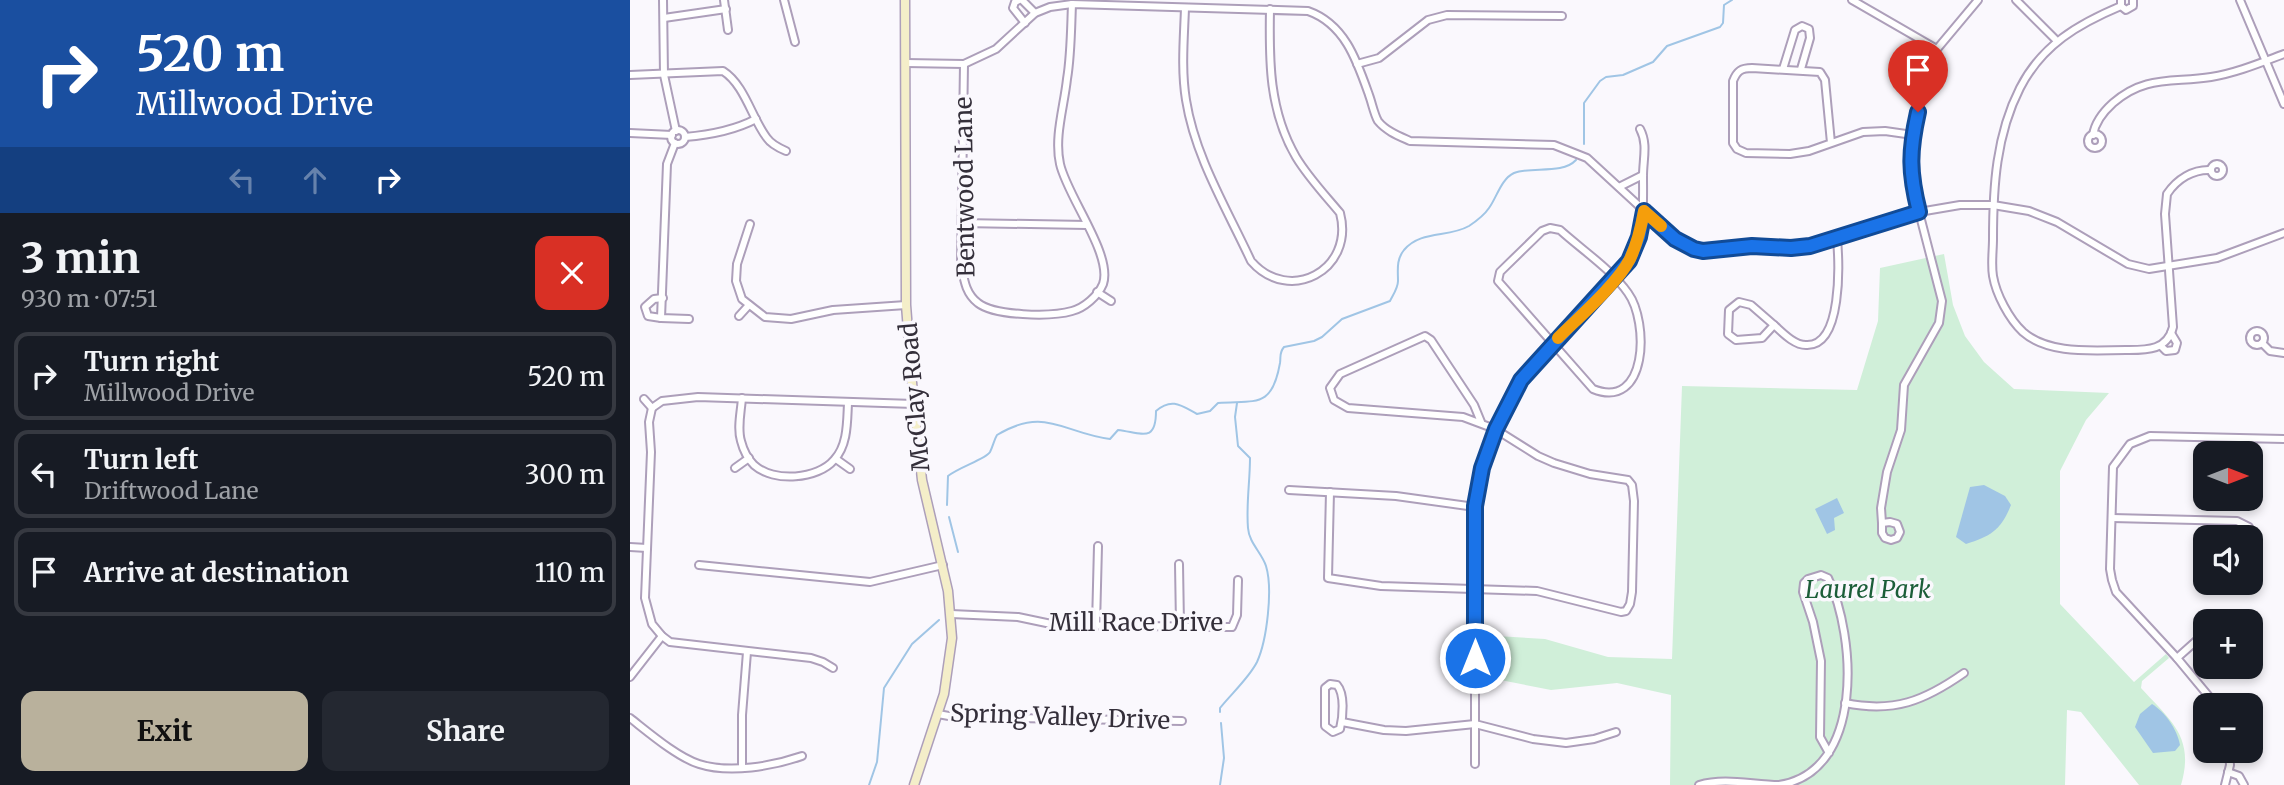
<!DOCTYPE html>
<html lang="en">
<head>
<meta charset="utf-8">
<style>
  body { margin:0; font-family:Merriweather,serif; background:#242831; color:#f1f3f6; height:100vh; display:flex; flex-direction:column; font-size:26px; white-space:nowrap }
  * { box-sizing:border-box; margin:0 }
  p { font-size:23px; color:#9ea1a6 }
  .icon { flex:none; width:38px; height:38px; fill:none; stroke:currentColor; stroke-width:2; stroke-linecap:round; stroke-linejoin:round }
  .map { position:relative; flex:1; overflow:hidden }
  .drawer { display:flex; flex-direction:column; background:#171b24; width:630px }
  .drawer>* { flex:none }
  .hud { background:#1a4fa0; color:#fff; overflow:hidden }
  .needle { width:46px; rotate:90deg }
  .fabs { position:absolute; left:1563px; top:441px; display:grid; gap:14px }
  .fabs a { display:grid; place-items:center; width:70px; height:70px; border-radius:14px; background:#171b24; box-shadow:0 4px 10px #0003; font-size:35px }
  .pin { position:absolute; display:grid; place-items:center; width:60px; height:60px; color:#fff; margin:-72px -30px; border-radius:50% 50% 50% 0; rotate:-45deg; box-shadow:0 0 7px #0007 }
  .pin .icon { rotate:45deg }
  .me { position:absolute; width:77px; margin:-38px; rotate:0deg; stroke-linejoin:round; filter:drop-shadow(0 0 5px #0008) }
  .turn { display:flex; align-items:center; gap:24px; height:147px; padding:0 21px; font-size:32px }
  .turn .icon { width:91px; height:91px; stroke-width:2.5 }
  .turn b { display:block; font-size:49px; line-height:60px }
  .lanes { display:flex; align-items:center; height:66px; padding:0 21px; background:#0003; justify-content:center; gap:35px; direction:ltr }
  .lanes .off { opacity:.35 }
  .round { display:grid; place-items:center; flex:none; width:74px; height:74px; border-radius:14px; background:#242831 }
  .head { display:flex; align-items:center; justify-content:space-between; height:119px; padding:0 21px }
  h1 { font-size:42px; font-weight:700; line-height:52px }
  .action { display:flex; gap:14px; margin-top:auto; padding:14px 21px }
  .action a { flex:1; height:80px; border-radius:14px; background:#b9b19c; color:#111; font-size:28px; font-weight:700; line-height:80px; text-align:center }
  .action a+a { background:#242831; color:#f1f3f6 }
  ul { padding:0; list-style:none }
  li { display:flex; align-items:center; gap:21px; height:88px; margin:0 14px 10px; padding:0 7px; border:4px solid #363941; border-radius:14px }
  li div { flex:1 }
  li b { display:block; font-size:26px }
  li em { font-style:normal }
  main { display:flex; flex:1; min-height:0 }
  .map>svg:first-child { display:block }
</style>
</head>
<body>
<main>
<section class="drawer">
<div class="hud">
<div class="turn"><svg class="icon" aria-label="right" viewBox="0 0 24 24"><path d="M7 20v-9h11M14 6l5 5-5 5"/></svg><div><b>520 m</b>Millwood Drive</div></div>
<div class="lanes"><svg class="icon off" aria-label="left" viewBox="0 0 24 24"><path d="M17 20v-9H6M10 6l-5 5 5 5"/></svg><svg class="icon off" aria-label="ahead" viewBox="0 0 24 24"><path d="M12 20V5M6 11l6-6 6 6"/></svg><svg class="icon" aria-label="right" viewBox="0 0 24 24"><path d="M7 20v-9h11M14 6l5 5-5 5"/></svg></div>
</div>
<div class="head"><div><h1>3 min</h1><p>930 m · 07:51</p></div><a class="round" style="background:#d93025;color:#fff"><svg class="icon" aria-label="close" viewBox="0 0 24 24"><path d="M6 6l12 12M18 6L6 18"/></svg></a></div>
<ul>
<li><svg class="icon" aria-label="right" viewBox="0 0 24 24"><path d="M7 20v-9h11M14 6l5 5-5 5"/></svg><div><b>Turn right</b><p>Millwood Drive</p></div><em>520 m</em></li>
<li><svg class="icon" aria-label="left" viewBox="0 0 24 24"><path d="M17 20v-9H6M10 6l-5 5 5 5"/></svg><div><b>Turn left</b><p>Driftwood Lane</p></div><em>300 m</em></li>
<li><svg class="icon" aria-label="arrive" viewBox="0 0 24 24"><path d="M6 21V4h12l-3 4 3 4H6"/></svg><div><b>Arrive at destination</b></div><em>110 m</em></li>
</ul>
<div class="action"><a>Exit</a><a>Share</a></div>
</section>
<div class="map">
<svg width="1654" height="785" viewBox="0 0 1654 785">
  <rect width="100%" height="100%" fill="#faf8fd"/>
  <path fill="#d0efd9" d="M 1314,254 L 1323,305 L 1335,336 L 1354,362 L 1384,389 L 1479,393 L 1456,420 L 1430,471 L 1430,604 L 1504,682 L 1536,654 L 1539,658 L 1512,681 L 1511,688 C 1541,721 1565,737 1551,785 L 1509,785 L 1451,712 L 1437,710 L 1435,785 L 1040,785 L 1041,695 L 987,683 L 921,690 L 850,676 L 849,635 L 915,639 L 978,657 L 1042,659 L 1052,386 L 1227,390 L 1248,321 L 1250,268 Z"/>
  <g fill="#a0c5e5">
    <path d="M 1354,485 L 1375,496 L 1381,505 C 1371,530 1361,536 1336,544 L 1326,537 L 1340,487 Z"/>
    <polygon points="1207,498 1214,513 1204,518 1205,530 1197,534 1185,509"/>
    <path d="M 1522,704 C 1535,712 1547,729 1550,745 L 1545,751 L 1523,753 L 1505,727 L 1510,714 Z"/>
  </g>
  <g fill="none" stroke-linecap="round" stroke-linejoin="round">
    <g stroke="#a0c5e5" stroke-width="2">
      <polyline points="954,144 954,103 970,81 976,77 993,75 1016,65 1023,62 1037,46 1090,27 1093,23 1094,5 1102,0"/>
      <path d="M 317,505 L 318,476 C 329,467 356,459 360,452 C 363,446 364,440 367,435 C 415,406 433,433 480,439 L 488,430 C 512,433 526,443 526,411 C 542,397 552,406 567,414 L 580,411 L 588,403 C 626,400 642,409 650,363 C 651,356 649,353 654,347 L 684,341 L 692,337 L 712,319 L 760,301 C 763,295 768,288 768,281 C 768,270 766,260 774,250 C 791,230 818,238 839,226 C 845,222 855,214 859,208 C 867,197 871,179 884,173 C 902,166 932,175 946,160"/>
      <polyline points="319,517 328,552"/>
      <path d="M 590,712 L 590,708 C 601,694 619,678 627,662 C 637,640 643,589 636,566 C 632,553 619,543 618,528 C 616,505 620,481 620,458 L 608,446 L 605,417 L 607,403"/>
      <polyline points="239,785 247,762 254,688 282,644 309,620"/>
      <polyline points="590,785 594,758 591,723"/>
    </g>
    <defs>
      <g id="street">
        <polyline points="33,0 34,75 46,131"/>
        <polyline points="94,0 98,30"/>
        <polyline points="154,0 165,42"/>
        <polyline points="389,0 385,2 383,8 395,23"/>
        <polyline points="392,0 405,13"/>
        <polyline points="1222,0 1307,49"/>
        <polyline points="1386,0 1427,41"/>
        <polyline points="1491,0 1491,6 1496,10 1503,6 1503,0"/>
        <polyline points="1610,0 1654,104"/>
        <path d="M 1491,6 C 1448,24 1412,45 1390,88 C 1366,135 1363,187 1363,239 C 1363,251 1361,264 1363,276 C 1366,294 1379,319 1393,332 C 1419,355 1464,350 1496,350 C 1516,350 1537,351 1543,327 L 1535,214 L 1537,194 C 1547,179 1563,169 1581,170"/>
        <path d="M 555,8 C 554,38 551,69 556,100 C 565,157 597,209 621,261 C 659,305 725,270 710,213 C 695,195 678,177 666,157 C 639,111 639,61 640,9"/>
        <polyline points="34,18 96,9"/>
        <path d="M 276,63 L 334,64 L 366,49 L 405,13 L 420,7 L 442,4 L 678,11 C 715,24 727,61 739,95 C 742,103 744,114 748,121 C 756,131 769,136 780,141 L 924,145 L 957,158 L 1045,239 L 1064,249 L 1073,251 L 1122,246 L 1161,248 L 1180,246 L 1289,212 L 1330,205 L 1363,205 L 1399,211 L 1427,222 L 1498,264 L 1519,269 L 1587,258 L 1654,233"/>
        <path d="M 334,64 L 331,264 C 334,279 335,293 348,303 C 364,316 421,317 442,311 C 454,308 468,296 473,284 C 483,255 437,196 430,164 C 424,137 434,107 437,79 C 441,55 441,29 442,4"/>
        <polyline points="727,64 749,58 798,20 817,15 932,16"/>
        <polyline points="1153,69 1165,30 1172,26 1179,29 1180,38 1171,69"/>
        <path d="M 0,75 L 93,71 C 115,85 122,119 137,138 C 141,144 149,148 156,151"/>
        <circle cx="48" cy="137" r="7"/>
        <polyline points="0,133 42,135"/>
        <circle cx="1465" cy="141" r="7"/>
        <path d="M 1463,135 C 1465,122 1473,112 1483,103 C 1515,75 1542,83 1581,77 C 1606,73 1630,63 1654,54"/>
        <path d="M 55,137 C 79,135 105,130 126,119"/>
        <polyline points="45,143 37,164 31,318 59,319"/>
        <path d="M 1201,143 L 1195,80 L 1190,72 L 1122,68 C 1111,68 1107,71 1103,81 L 1103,143 L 1107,149 L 1116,153 L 1160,154 L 1179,151 L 1233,132 L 1255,131 L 1283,135"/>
        <circle cx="1587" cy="170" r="6"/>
        <polyline points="989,187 1013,175"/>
        <polyline points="332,223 457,225"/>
        <polyline points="120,224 107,264 106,281 112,299 135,317 161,319 203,310 276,305"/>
        <path d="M 920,228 L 930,230 C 951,249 982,270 998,293 C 1019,322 1018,411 963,389 L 868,281 L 870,272 L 912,231 Z"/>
        <polyline points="467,292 481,301"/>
        <polygon points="1109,302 1121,305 1144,325 1132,338 1106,340 1098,334 1099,310"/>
        <polyline points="109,316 119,305"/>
        <polyline points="31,318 18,316 15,307 24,299 33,298"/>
        <path d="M 1144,325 C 1153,333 1164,345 1176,345 C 1213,347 1209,262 1207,239"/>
        <circle cx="1627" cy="338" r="7"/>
        <polyline points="1632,343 1640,351 1654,353"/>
        <polyline points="1531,346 1536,351 1545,350 1547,343 1541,333"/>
        <path d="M 112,398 C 111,412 107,428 111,441 C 113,449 118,459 124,465 C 144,483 188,479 204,460 C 218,445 217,422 218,403"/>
        <polyline points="14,399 22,408"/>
        <polyline points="22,408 19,422 21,452 15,598 22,624 32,636 40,642 181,658 193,662 203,668"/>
        <polyline points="22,408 32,401 68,397 284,404"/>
        <polyline points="206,459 220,469"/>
        <polyline points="105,468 119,458"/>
        <polyline points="659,490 766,496 845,507"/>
        <polyline points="700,492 698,578 751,586 907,591 991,612 996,611 1000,604 1002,592 1004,501 1002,485 998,480 960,474 924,463 908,456 865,429 833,417 718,408 704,400 700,388 710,374 795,336 801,340 844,405 851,422"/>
        <polyline points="1482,518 1607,521 1619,527"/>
        <polygon points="1260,522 1267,524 1270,532 1267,538 1261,540 1255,538 1252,533 1252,523"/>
        <polyline points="1252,523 1251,508 1257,472 1271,430 1274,385 1309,323 1312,301 1281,181 1283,135 1299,65 1307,49 1348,0"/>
        <polyline points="0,547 17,548"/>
        <polyline points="549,564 550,625"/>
        <polyline points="69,565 240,582 313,565"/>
        <polyline points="321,614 388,617 426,625 597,627 602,627 607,615 608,580"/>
        <polyline points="1594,621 1598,620"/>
        <polyline points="466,625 468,546"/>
        <polyline points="1547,658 1575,633"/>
        <polyline points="0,677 32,636"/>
        <path d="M 700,684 L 707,685 C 715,694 713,717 710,729 L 703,732 L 695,726 L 695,688 Z"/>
        <path d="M 1215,703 C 1264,713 1294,701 1334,673"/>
        <polyline points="1586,705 1547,658 1486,592 1482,580 1480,569 1483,467 1500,444 1520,436 1654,439"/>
        <polyline points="308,714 324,717 552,721"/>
        <path d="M 0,718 C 18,732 47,757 69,764 C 100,774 143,766 172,756"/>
        <polyline points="712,722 754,730 776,731 845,724 903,739 936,743 964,739 986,732"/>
        <path d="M 845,764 L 845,507 C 853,462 866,421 890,382 C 921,333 996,291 1009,234 C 1014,214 1013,196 1013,176 C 1013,159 1018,144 1010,129"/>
        <polyline points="112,767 112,715 117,652"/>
        <polyline points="1598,772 1609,776 1614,785"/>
        <path d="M 1069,785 C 1095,777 1123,785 1149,785 C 1235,772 1226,636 1198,578 L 1191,575 L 1178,579 L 1174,583 L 1173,592 L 1183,622 L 1191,661 L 1190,737 L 1199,753"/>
        <polyline points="1595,785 1600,765 1599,751"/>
      </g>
      <polyline id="secondary" points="275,0 276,305 283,395 292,480 318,591 322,638 314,694 284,785"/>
    </defs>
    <use href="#street" stroke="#ad9fba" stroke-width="10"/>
    <use href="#secondary" stroke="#ad9fba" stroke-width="11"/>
    <use href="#street" stroke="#fff" stroke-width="6"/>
    <use href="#secondary" stroke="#f4eec9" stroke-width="8"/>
  </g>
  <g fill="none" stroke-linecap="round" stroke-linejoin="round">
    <defs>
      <path id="route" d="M 845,658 L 845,506 L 852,468 L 866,429 L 891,380 L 999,261 L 1009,237 L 1014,211 L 1045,239 L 1064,249 L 1073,251 L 1122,246 L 1161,248 L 1180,246 L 1289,212 C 1279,172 1279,152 1288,112"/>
    </defs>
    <use href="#route" stroke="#114b97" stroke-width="18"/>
    <use href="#route" stroke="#1a73e8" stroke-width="12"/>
    <path stroke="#f59e0b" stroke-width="12" d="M 928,338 C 949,317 987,284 1000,259 C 1007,244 1011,228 1014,211 L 1031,226"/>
  </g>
  <g text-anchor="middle" stroke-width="7" stroke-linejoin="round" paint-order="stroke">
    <g font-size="24" fill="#342f3a" stroke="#faf8fd">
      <text transform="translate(335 187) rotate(-91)" y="8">Bentwood Lane</text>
      <text transform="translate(285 397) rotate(-95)" y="8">McClay Road</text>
      <text x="506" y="631">Mill Race Drive</text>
      <text transform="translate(430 717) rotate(2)" y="8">Spring Valley Drive</text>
    </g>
    <g font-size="24" font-style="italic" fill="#1c5e39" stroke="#faf8fd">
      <text x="1238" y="598">Laurel Park</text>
    </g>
  </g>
</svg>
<div class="fabs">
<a><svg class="needle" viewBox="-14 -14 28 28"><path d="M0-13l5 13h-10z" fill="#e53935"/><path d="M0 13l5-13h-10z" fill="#9ea1a6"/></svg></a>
<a><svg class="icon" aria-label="sound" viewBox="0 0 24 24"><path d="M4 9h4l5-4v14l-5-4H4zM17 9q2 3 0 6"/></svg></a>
<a>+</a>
<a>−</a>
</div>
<div class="pin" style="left:1288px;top:112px;background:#d93025"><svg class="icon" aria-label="arrive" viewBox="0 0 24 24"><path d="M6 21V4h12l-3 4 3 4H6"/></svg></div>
<svg class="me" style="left:845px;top:658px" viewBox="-20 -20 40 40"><circle r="17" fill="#1a73e8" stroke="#fff" stroke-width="3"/><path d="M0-11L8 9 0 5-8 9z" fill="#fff"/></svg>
</div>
</main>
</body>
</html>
